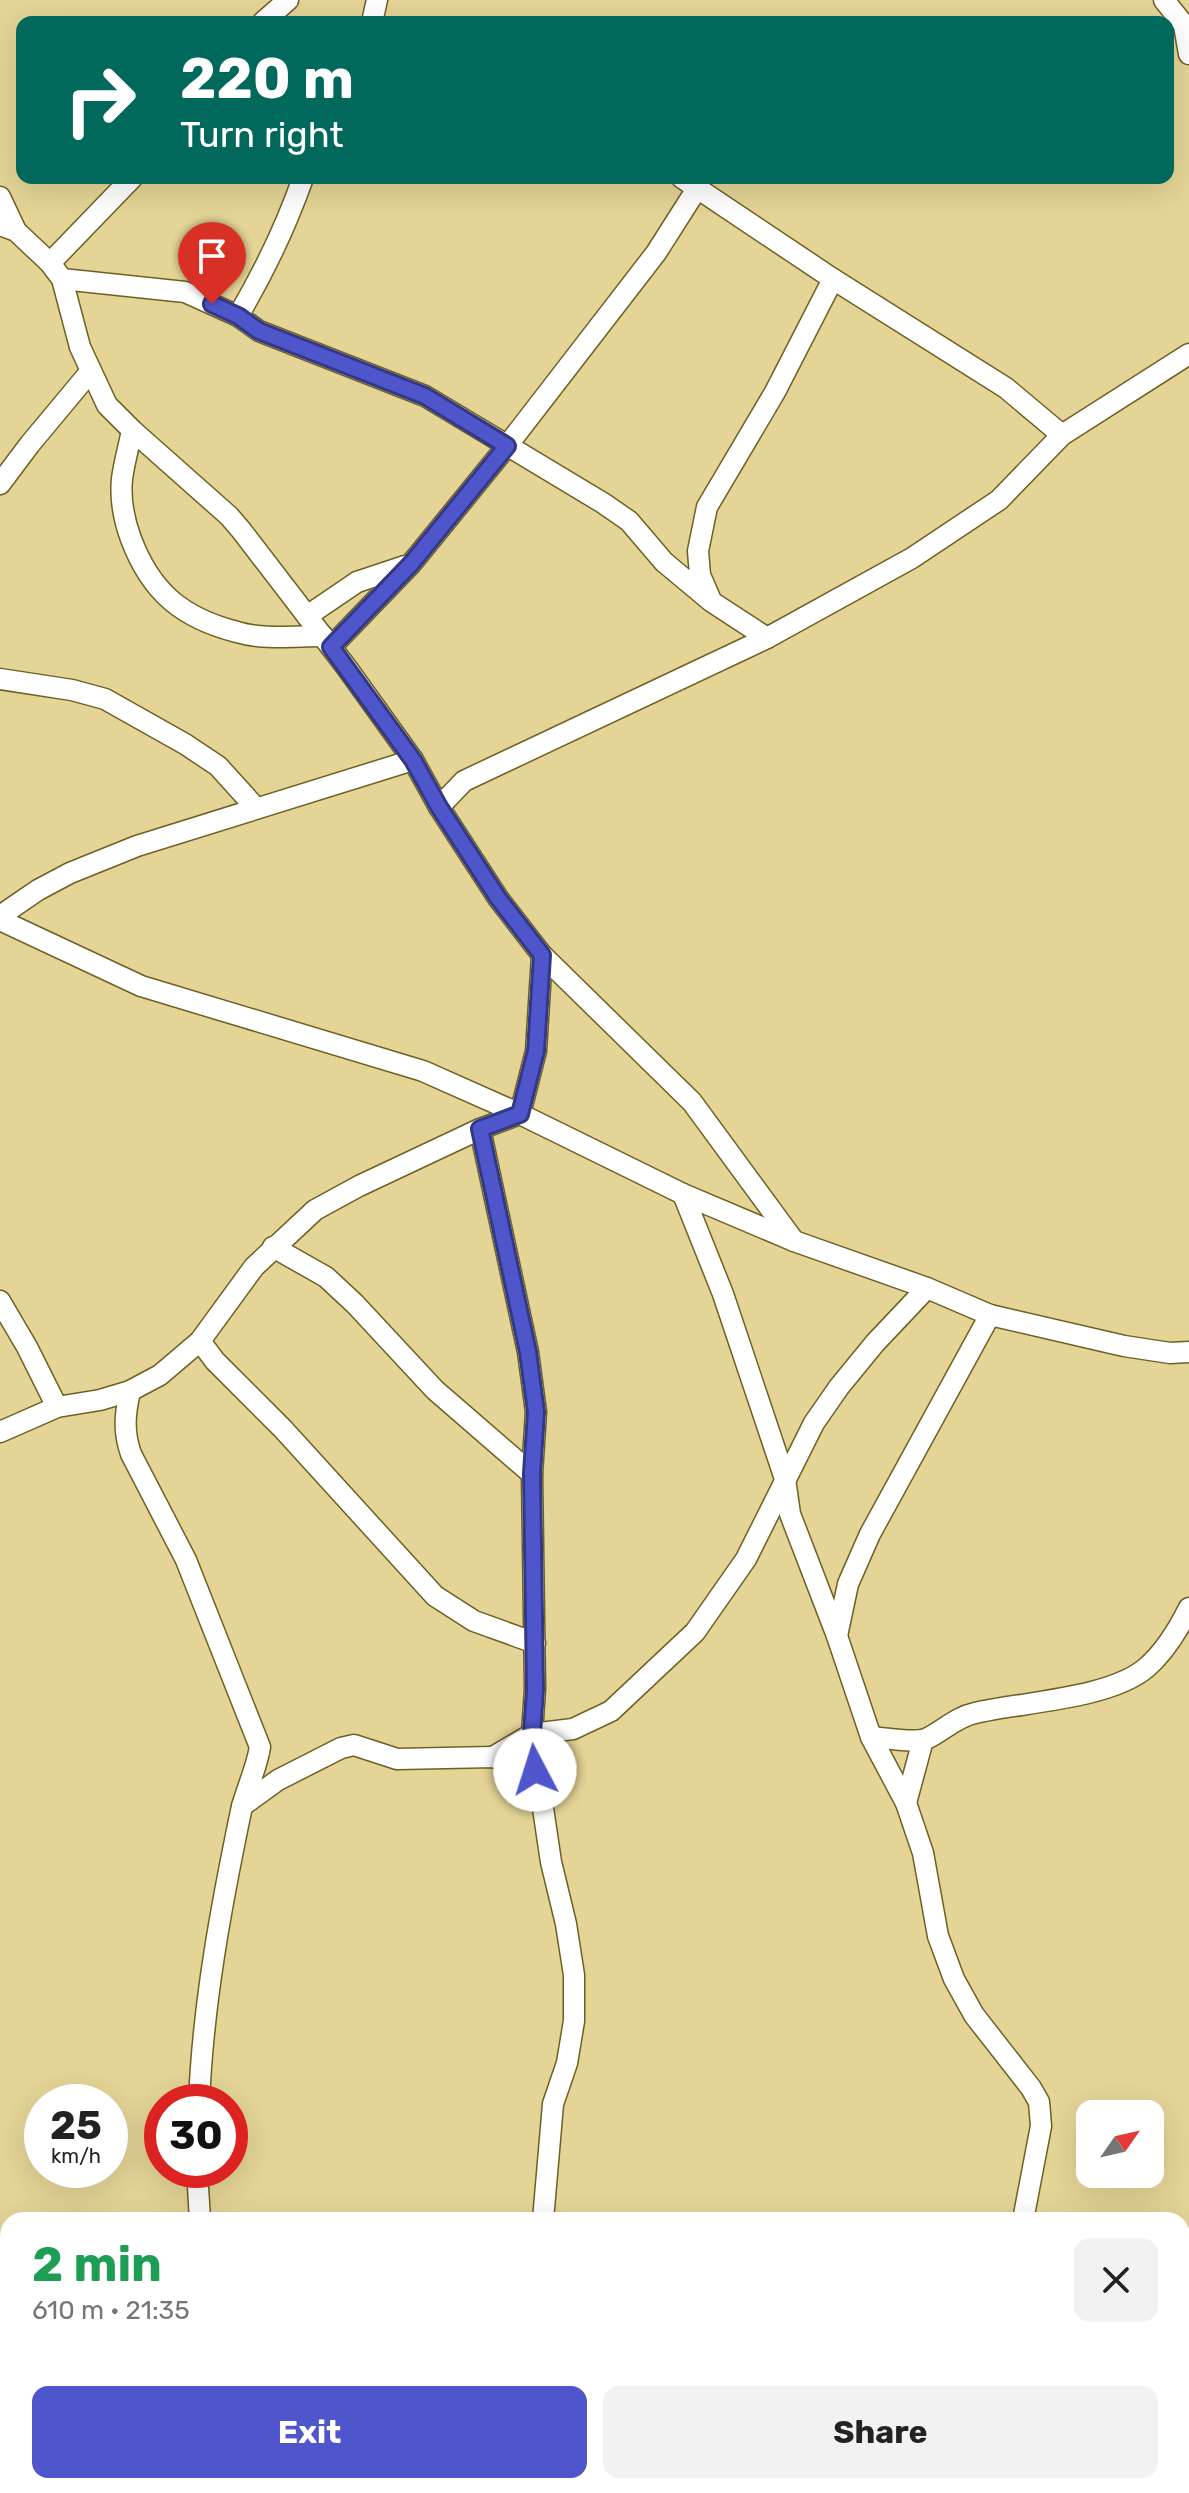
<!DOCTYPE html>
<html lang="en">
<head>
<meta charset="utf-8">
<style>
  body { margin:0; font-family:Rubik,sans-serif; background:#f2f2f2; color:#222; height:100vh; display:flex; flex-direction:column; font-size:30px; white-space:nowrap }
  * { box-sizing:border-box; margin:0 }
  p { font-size:26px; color:#767676 }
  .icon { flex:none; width:44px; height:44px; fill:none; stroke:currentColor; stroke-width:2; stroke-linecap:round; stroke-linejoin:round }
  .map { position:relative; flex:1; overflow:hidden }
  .drawer { position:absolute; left:0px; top:2212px; width:1190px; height:282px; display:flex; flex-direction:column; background:#fff; border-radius:24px 24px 0 0; box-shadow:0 8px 32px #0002 }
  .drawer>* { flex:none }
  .hud { position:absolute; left:16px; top:16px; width:1158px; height:168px; border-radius:16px; box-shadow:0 8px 32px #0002; background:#00695c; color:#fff; overflow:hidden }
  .needle { width:52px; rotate:56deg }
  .tools { position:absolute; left:1076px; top:2100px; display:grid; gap:16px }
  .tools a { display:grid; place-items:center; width:88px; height:88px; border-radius:16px; background:#fff; box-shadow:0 8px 32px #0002; font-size:40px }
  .speed { position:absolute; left:24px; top:2084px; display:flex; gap:16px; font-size:40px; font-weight:700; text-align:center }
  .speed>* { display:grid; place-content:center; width:104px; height:104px; border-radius:50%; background:#fff; box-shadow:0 8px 32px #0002; line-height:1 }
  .speed small { font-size:20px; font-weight:400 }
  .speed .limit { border:12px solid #d22; background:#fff; color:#111 }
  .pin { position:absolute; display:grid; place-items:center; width:68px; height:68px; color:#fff; margin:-82px -34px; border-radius:50% 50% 50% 0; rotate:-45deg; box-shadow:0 0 8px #0007 }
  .pin .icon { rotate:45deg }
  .me { position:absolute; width:88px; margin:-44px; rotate:355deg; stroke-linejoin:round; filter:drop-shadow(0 0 6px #0008) }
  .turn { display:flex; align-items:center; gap:28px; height:168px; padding:0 32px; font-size:36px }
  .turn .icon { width:104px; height:104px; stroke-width:2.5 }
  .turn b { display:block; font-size:56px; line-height:68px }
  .round { display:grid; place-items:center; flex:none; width:84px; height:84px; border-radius:16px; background:#f2f2f2 }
  .overview { display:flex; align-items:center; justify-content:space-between; height:136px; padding:0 32px }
  h1 { font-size:48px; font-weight:700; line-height:60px; color:#1e9e55 }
  .action { display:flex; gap:16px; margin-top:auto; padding:16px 32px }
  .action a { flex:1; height:92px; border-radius:16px; background:#4f56cc; color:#fff; font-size:32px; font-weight:700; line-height:92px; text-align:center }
  .action a+a { background:#f2f2f2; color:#222 }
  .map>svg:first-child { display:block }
</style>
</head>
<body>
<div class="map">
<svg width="1189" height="2493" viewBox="0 0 1189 2493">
  <rect width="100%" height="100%" fill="#e4d496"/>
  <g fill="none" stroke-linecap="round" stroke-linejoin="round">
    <defs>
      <g id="street">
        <polyline points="1164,0 1184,25 1189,54"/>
        <polyline points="263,22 288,0"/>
        <polyline points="372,22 377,0"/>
        <polyline points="682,178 833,279 1006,388 1062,435"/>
        <polyline points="0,197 16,231"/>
        <polyline points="0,225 16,231 50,263 62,279 80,347 107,405 132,430 229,516 241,530 347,668 413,760 439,807 498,898 542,955 692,1102 794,1241"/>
        <polyline points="50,263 132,178"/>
        <polyline points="62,279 185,292 238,316 259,331 425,396 603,503 629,521 664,562 712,602 767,638"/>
        <path d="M 238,316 C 264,272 286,226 303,178"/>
        <path d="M 132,430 C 129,446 124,463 122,479 C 120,499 124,520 131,539 C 151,592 182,618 237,632 C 263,640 295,636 323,636"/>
        <polyline points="0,484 30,444 90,372"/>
        <polyline points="710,598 700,575 698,551 707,507 775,392 833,279"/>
        <polyline points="307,616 357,582 405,566"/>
        <polyline points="331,647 411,564 507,446 656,253 698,187"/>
        <polyline points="0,679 72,690 105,699 185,744 218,766 256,808"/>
        <polyline points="439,807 464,781 767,638 912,558 999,500 1062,435 1189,354"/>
        <polyline points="0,916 38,890 70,873 137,846 413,760"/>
        <polyline points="0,920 141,986 423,1071 520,1114 683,1194 794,1241 927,1288 990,1315 1124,1346 1170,1353 1189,1352"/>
        <polyline points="480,1129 528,1352 536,1412 532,1474 535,1689 532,1734 551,1862 566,1924 574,1975 574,2021 567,2063 553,2104 543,2220"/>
        <polyline points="683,1194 723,1294 785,1479 790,1514 837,1636 871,1737 906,1803 923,1853 938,1936 954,1979 974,2015 1031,2088 1039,2102 1041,2126 1023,2220"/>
        <polyline points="273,1247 326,1277 355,1304 435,1390 532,1474"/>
        <polyline points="0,1301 27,1347 57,1407"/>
        <polyline points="200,1341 215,1361 283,1429 435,1596 474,1621 535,1643"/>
        <path d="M 130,1391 C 125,1414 123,1431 131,1454 L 186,1560 L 260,1747 C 256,1771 246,1789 241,1811 C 221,1907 203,2004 199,2102"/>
        <polyline points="0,1432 57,1407 100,1400 130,1391 160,1375 200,1341 254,1267 315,1210 359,1186 480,1129 520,1114 536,1051 542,955"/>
        <polyline points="837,1636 848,1584 870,1534 990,1315"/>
        <path d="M 871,1737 C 884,1738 915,1743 926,1739 C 943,1731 956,1717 975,1713 C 1022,1702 1109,1699 1146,1668 C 1165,1652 1178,1630 1189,1608"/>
        <polyline points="493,1757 532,1734 573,1729 611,1711 695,1632 746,1559 814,1423 839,1387 875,1343 927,1288"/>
        <polyline points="906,1803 923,1740"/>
        <polyline points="242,1806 278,1780 341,1748 354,1745 397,1759 493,1757 535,1770"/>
        <polyline points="197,2170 200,2220"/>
        <polyline points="0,2282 8,2279"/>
        <polyline points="0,2475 8,2477"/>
        <polyline points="36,2486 49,2493"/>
        <polyline points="225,2486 226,2493"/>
        <polyline points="903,2486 911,2493"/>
        <polyline points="566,2493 569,2486"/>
        <polyline points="717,2493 720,2486"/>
        <polyline points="869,2493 871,2486"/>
      </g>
    </defs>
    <use href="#street" stroke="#6e6023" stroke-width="23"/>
    <use href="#street" stroke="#fff" stroke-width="20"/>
  </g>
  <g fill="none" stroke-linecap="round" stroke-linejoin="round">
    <defs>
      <polyline id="route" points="212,304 238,316 259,331 425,396 507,446 411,564 331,647 413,760 439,807 498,898 542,955 536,1051 520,1114 480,1129 528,1352 536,1412 532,1474 535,1689 532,1734 535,1770"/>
    </defs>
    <use href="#route" stroke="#333885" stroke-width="20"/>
    <use href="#route" stroke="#4f56cc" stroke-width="14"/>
  </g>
</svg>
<div class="tools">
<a><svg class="needle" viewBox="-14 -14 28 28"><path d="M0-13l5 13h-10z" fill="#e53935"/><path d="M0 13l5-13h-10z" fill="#767676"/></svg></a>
</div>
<div class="speed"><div>25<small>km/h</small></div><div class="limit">30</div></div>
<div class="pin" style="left:212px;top:304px;background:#d93025"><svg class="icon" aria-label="arrive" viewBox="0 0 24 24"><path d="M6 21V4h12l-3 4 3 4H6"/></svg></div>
<svg class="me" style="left:535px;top:1770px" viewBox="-20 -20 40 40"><circle r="19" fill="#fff"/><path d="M0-13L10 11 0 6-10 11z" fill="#4f56cc"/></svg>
<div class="hud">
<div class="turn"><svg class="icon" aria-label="right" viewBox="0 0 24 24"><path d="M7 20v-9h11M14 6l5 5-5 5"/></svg><div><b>220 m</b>Turn right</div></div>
</div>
<section class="drawer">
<div class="overview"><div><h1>2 min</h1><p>610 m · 21:35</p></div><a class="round"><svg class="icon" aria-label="close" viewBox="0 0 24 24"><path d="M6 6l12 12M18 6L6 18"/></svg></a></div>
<div class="action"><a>Exit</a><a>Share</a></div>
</section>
</div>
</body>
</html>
